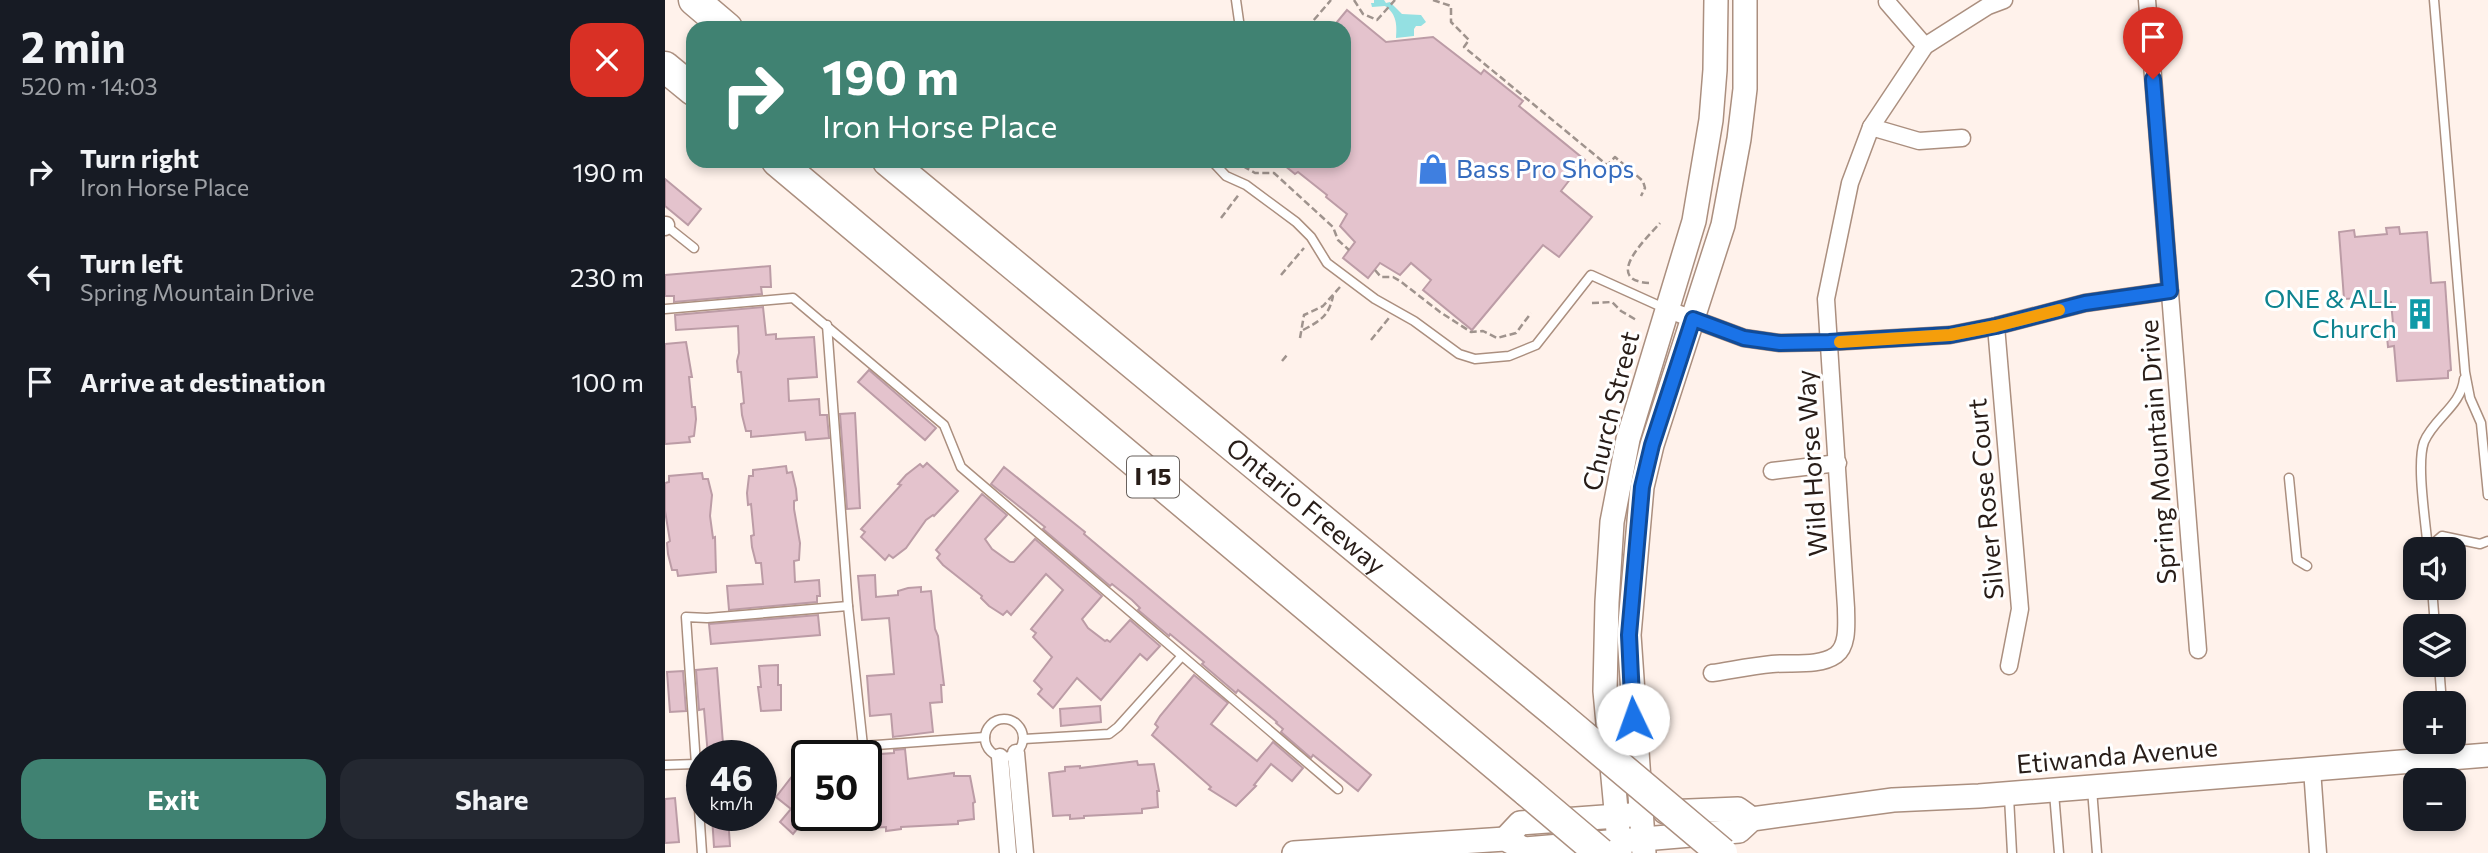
<!DOCTYPE html>
<html lang="en">
<head>
<meta charset="utf-8">
<style>
  body { margin:0; font-family:Commissioner,sans-serif; background:#242831; color:#f1f3f6; height:100vh; display:flex; flex-direction:column; font-size:26px; white-space:nowrap }
  * { box-sizing:border-box; margin:0 }
  p { font-size:23px; color:#9ea1a6 }
  .icon { flex:none; width:38px; height:38px; fill:none; stroke:currentColor; stroke-width:2; stroke-linecap:round; stroke-linejoin:round }
  .map { position:relative; flex:1; overflow:hidden }
  .side { display:flex; flex-direction:column; background:#171b24; width:665px }
  .side>* { flex:none }
  .guide { position:absolute; left:21px; top:21px; width:665px; height:147px; border-radius:21px; box-shadow:0 4px 10px #0003; background:#408272; color:#fff; overflow:hidden }
  .fabs { position:absolute; left:1738px; top:537px; display:grid; gap:14px }
  .fabs a { display:grid; place-items:center; width:63px; height:63px; border-radius:14px; background:#171b24; box-shadow:0 4px 10px #0003; font-size:35px }
  .speed { position:absolute; left:21px; top:740px; display:flex; gap:14px; font-size:35px; font-weight:700; text-align:center }
  .speed>* { display:grid; place-content:center; width:91px; height:91px; border-radius:50%; background:#171b24; box-shadow:0 4px 10px #0003; line-height:1 }
  .speed small { font-size:18px; font-weight:400 }
  .speed .limit { border:4px solid #111; border-radius:10px; background:#fff; color:#111 }
  .pin { position:absolute; display:grid; place-items:center; width:60px; height:60px; color:#fff; margin:-72px -30px; border-radius:50% 50% 50% 0; rotate:-45deg; box-shadow:0 0 7px #0007 }
  .pin .icon { rotate:45deg }
  .me { position:absolute; width:77px; margin:-38px; rotate:357deg; stroke-linejoin:round; filter:drop-shadow(0 0 5px #0008) }
  .turn { display:flex; align-items:center; gap:24px; height:147px; padding:0 21px; font-size:32px }
  .turn .icon { width:91px; height:91px; stroke-width:2.5 }
  .turn b { display:block; font-size:49px; line-height:60px }
  .round { display:grid; place-items:center; flex:none; width:74px; height:74px; border-radius:21px; background:#242831 }
  .overview { display:flex; align-items:center; justify-content:space-between; height:119px; padding:0 21px }
  h1 { font-size:42px; font-weight:700; line-height:52px }
  .primary-button { display:flex; gap:14px; margin-top:auto; padding:14px 21px }
  .primary-button a { flex:1; height:80px; border-radius:21px; background:#408272; color:#fff; font-size:28px; font-weight:700; line-height:80px; text-align:center }
  .primary-button a+a { background:#242831; color:#f1f3f6 }
  ul { padding:0; list-style:none }
  li { display:flex; align-items:center; gap:21px; height:105px; padding:0 21px }
  li div { flex:1 }
  li b { display:block; font-size:26px }
  li em { font-style:normal }
  main { display:flex; flex:1; min-height:0 }
  .map>svg:first-child { display:block }
</style>
</head>
<body>
<main>
<section class="side">
<div class="overview"><div><h1>2 min</h1><p>520 m · 14:03</p></div><a class="round" style="background:#d93025;color:#fff"><svg class="icon" aria-label="close" viewBox="0 0 24 24"><path d="M6 6l12 12M18 6L6 18"/></svg></a></div>
<ul>
<li><svg class="icon" aria-label="right" viewBox="0 0 24 24"><path d="M7 20v-9h11M14 6l5 5-5 5"/></svg><div><b>Turn right</b><p>Iron Horse Place</p></div><em>190 m</em></li>
<li><svg class="icon" aria-label="left" viewBox="0 0 24 24"><path d="M17 20v-9H6M10 6l-5 5 5 5"/></svg><div><b>Turn left</b><p>Spring Mountain Drive</p></div><em>230 m</em></li>
<li><svg class="icon" aria-label="arrive" viewBox="0 0 24 24"><path d="M6 21V4h12l-3 4 3 4H6"/></svg><div><b>Arrive at destination</b></div><em>100 m</em></li>
</ul>
<div class="primary-button"><a>Exit</a><a>Share</a></div>
</section>
<div class="map">
<svg width="1823" height="853" viewBox="0 0 1823 853">
  <rect width="100%" height="100%" fill="#fff2eb"/>
  <path fill="#94e0e2" d="M 709,0 L 719,0 L 721,3 L 725,2 L 737,14 L 756,15 L 761,22 L 756,26 L 751,26 L 749,29 L 749,36 L 731,38 C 732,26 732,14 720,6 L 707,7 L 706,3 L 709,3 Z"/>
  <g fill="#e4c3cd" stroke="#bc9ca6" stroke-width="2">
    <polygon points="682,10 721,42 768,37 816,74 819,70 858,101 854,106 920,160 896,191 927,217 894,257 878,245 807,330 758,290 766,280 746,263 735,275 715,263 703,278 678,258 690,242 675,226 682,214 661,197 662,195 633,172 630,174 614,161 679,161 679,28 667,28"/>
    <polygon points="0,179 36,209 23,225 0,206"/>
    <polygon points="1734,227 1735,234 1762,232 1766,283 1780,282 1786,370 1783,371 1783,378 1732,381 1729,346 1723,347 1721,326 1728,323 1726,302 1696,304 1696,298 1679,299 1674,232 1689,230 1690,237 1722,234 1721,228"/>
    <polygon points="105,266 106,287 96,287 97,294 9,302 9,296 0,296 0,275"/>
    <polygon points="98,307 101,335 111,334 111,339 149,337 152,377 123,379 124,401 154,399 155,415 162,415 164,438 141,440 140,432 86,437 86,431 81,431 77,415 76,404 79,403 76,372 73,372 72,361 74,353 73,326 11,330 10,315"/>
    <polygon points="21,342 27,377 24,377 27,407 30,407 31,419 29,436 24,437 25,442 0,444 0,344"/>
    <polygon points="204,370 271,428 260,440 193,382"/>
    <polygon points="190,413 195,508 182,509 175,414"/>
    <polygon points="262,463 293,491 269,516 268,515 261,520 241,548 228,558 224,555 220,560 196,537 200,532 196,529 236,485 233,484 241,475 255,464 258,467"/>
    <polygon points="121,466 122,473 127,472 131,489 132,500 129,501 129,509 135,543 134,560 129,561 130,582 154,580 155,596 152,596 152,602 64,610 62,586 98,584 96,563 91,563 87,547 86,536 89,535 86,504 83,505 82,493 84,476 88,476 88,470"/>
    <polygon points="339,467 420,532 419,534 706,775 693,791 648,755 646,758 616,732 618,729 611,723 612,722 573,690 571,693 537,664 539,662 505,634 504,636 473,610 475,608 467,600 447,584 445,586 378,529 380,527 326,484"/>
    <polygon points="37,473 38,479 43,479 47,495 45,516 48,538 50,537 51,572 13,576 12,570 7,570 3,554 2,543 5,541 0,511 0,483 4,482 4,476"/>
    <polygon points="317,494 342,515 320,539 327,549 345,562 349,562 370,539 437,596 417,619 423,628 440,641 442,640 445,642 465,620 495,646 482,660 475,654 436,700 412,678 388,708 373,694 377,689 369,681 387,657 368,637 371,633 366,629 398,590 381,574 346,615 342,611 338,615 324,606 316,598 317,596 278,565 272,558 275,554 271,550"/>
    <polygon points="210,575 211,597 233,595 233,591 243,588 256,587 256,592 266,591 270,629 273,636 279,685 276,685 277,702 265,703 268,732 228,737 226,714 205,716 202,676 229,674 224,618 197,620 193,576"/>
    <polygon points="153,615 155,635 46,644 44,624"/>
    <polygon points="113,665 113,685 116,685 116,710 96,711 93,687 96,687 94,666"/>
    <polygon points="52,668 59,756 43,756 39,709 34,710 31,670"/>
    <polygon points="18,671 21,711 5,712 2,672"/>
    <polygon points="529,675 563,703 546,724 592,761 608,742 638,768 627,781 606,764 589,785 591,786 571,806 544,789 546,787 487,735 493,727 490,724 495,716"/>
    <polygon points="435,706 436,722 396,726 395,709"/>
    <polygon points="240,749 243,779 289,773 289,776 305,776 310,802 308,803 309,819 293,821 293,824 236,827 236,829 221,831 221,827 204,828 201,812 201,755 229,753 229,750"/>
    <polygon points="472,761 473,765 489,764 494,791 492,791 493,807 477,809 477,813 419,816 419,818 405,819 405,815 388,816 384,773 400,771 400,767 415,766 415,768"/>
    <polygon points="132,770 142,778 142,817 128,834 115,822 126,809 111,797"/>
    <polygon points="10,798 14,842 0,843 0,799"/>
    <polygon points="47,816 63,816 65,846 49,847"/>
  </g>
  <g fill="none" stroke-linecap="round" stroke-linejoin="round">
    <defs>
      <g id="lane">
        <polyline points="571,0 575,28"/>
        <polyline points="1769,0 1800,372 1805,398 1816,423 1823,495"/>
        <polyline points="547,161 561,176 581,185 631,222 646,237 662,263 710,299 749,321 794,354 810,359 844,356 871,345 926,275 999,308"/>
        <polyline points="0,225 29,248"/>
        <polyline points="0,309 128,298 279,425 296,467 673,789"/>
        <polyline points="162,325 183,606 198,746 320,737"/>
        <polyline points="1624,478 1632,560 1642,566"/>
        <polyline points="1763,548 1777,536 1815,544 1823,541"/>
        <path d="M 1763,550 C 1761,524 1751,464 1759,442 C 1769,418 1796,406 1799,379"/>
        <polyline points="1767,588 1770,626"/>
        <polyline points="1774,665 1777,704"/>
        <circle cx="339" cy="738" r="19"/>
        <polyline points="359,739 444,734 453,727 516,657"/>
        <polyline points="0,765 31,764"/>
        <polyline points="1427,789 1432,853"/>
        <polyline points="1389,793 1394,853"/>
        <polyline points="1344,797 1347,853"/>
        <polyline points="37,853 21,617 42,618 183,606"/>
      </g>
      <g id="street">
        <polyline points="1482,0 1533,650"/>
        <polyline points="1222,2 1260,46"/>
        <polyline points="1206,127 1254,141 1297,138"/>
        <polyline points="0,227 1,225"/>
        <polyline points="1001,309 1079,338 1115,343 1164,342 1285,335 1331,326 1420,303 1505,291"/>
        <polyline points="1331,326 1355,609 1344,666"/>
        <polyline points="1107,471 1173,463"/>
        <path d="M 1047,673 C 1067,670 1087,666 1107,664 C 1127,662 1154,667 1171,655 C 1184,645 1181,622 1181,608 L 1161,299 L 1185,183 L 1206,127 L 1260,46 L 1323,6 L 1339,0"/>
        <polyline points="351,753 360,853"/>
        <polyline points="335,757 343,853"/>
        <polyline points="1647,769 1653,853"/>
      </g>
      <g id="secondary">
        <polyline points="1000,812 1073,809 1087,819"/>
        <polyline points="840,839 855,823 966,815"/>
        <polyline points="629,853 840,839 859,849 1074,831 1087,819 1228,800 1314,796 1823,755"/>
        <polyline points="955,853 940,691 942,602 947,522 963,439 1029,221 1046,120 1050,70 1051,0"/>
        <polyline points="979,853 964,635 977,487 987,445 1058,225 1074,139 1080,89 1080,0"/>
      </g>
      <g id="highway">
        <polyline points="29,0 62,28"/>
        <polyline points="0,67 28,90"/>
        <polyline points="112,161 863,792"/>
        <path id="s1" d="M 223,161 L 892,714"/>
      </g>
    </defs>
    <use href="#lane" stroke="#ab8f7f" stroke-width="11"/>
    <use href="#street" stroke="#ab8f7f" stroke-width="19"/>
    <use href="#secondary" stroke="#ab8f7f" stroke-width="26"/>
    <use href="#highway" stroke="#ab8f7f" stroke-width="33"/>
    <g stroke="#9f938d" stroke-width="2.5" stroke-dasharray="7 3.5" stroke-linecap="butt">
      <polyline points="689,0 698,14 712,20 730,0"/>
      <polyline points="768,0 786,6 786,22 804,40 799,47 942,165 950,157 978,181 980,188 976,196"/>
      <polyline points="642,28 666,0"/>
      <polyline points="569,161 590,173 609,173 668,227 673,240 684,250"/>
      <polyline points="556,218 575,193"/>
      <polyline points="710,270 716,277 728,277 735,281 775,312 806,332 818,331 832,338 851,333 866,313"/>
      <polyline points="616,275 639,248"/>
      <path d="M 984,283 C 937,280 981,239 995,223"/>
      <polyline points="927,303 947,302 956,311 973,321"/>
      <path d="M 638,330 C 655,321 664,316 668,296"/>
      <polyline points="635,338 639,315 658,306 675,287"/>
      <polyline points="706,340 724,318"/>
      <polyline points="617,361 622,355"/>
    </g>
    <use href="#lane" stroke="#fff" stroke-width="8"/>
    <use href="#street" stroke="#fff" stroke-width="16"/>
    <use href="#secondary" stroke="#fff" stroke-width="23"/>
    <use href="#highway" stroke="#fff" stroke-width="30"/>
    <defs>
      <g id="highway-bridge">
        <polyline points="892,714 1057,853"/>
        <polyline points="863,792 935,853"/>
      </g>
    </defs>
    <use href="#highway-bridge" stroke="#ab8f7f" stroke-width="33" stroke-linecap="butt"/>
    <use href="#highway-bridge" stroke="#fff" stroke-width="30"/>
  </g>
  <g fill="none" stroke-linecap="round" stroke-linejoin="round">
    <defs>
      <polyline id="route" points="968,719 964,635 977,487 987,445 1028,319 1079,338 1115,343 1164,342 1285,335 1331,326 1420,303 1505,291 1488,79"/>
    </defs>
    <use href="#route" stroke="#114b97" stroke-width="18"/>
    <use href="#route" stroke="#1a73e8" stroke-width="12"/>
    <polyline stroke="#f59e0b" stroke-width="12" points="1175,342 1285,335 1331,326 1394,310"/>
  </g>
  <defs>
    <symbol id="shop-bare" viewBox="-9 -9 18 18"><path d="M-5-2.5h2.3a2.7 3.5 0 0 1 5.4 0H5L5.5 6h-11ZM-1.5-2.5h3a1.5 2.3 0 0 0-3 0Z" fill="#3f7fe0" stroke="#fff" stroke-width="2.5" paint-order="stroke"/></symbol>
    <symbol id="building-bare" viewBox="-9 -9 18 18"><path d="M-4-6H4V6H1V3H-1V6H-4ZM-2.5-4.3h1.7v1.8h-1.7ZM.8-4.3h1.7v1.8H.8ZM-2.5-1h1.7V.8h-1.7ZM.8-1h1.7V.8H.8Z" fill="#0f9aa8" stroke="#fff" stroke-width="2.5" paint-order="stroke"/></symbol>
  </defs>
  <g fill-rule="evenodd">
    <use href="#shop-bare" x="746" y="147" width="44" height="44"/>
    <use href="#building-bare" x="1733" y="292" width="44" height="44"/>
  </g>
  <g text-anchor="middle" stroke-width="6" stroke-linejoin="round" paint-order="stroke">
    <rect fill="#fff" stroke="#68615d" stroke-width="2" x="462" y="456.5" width="52" height="41" rx="5"/>
    <g font-size="24" font-weight="bold" fill="#281d18">
      <text x="488" y="485">I 15</text>
    </g>
    <g font-size="26" fill="#366cbe" stroke="#fff" text-anchor="start">
      <text x="791" y="178">Bass Pro Shops</text>
    </g>
    <g font-size="26" fill="#0d838f" stroke="#fff" text-anchor="end">
      <text x="1732" y="308">ONE &amp; ALL<tspan x="1732" dy="30">Church</tspan></text>
    </g>
    <g font-size="26" fill="#281d18" stroke="#fff">
      <text transform="translate(946 411) rotate(-76)" y="9">Church Street</text>
      <text transform="translate(1493 452) rotate(-94)" y="9">Spring Mountain Drive</text>
      <text transform="translate(1147 463) rotate(-94)" y="9">Wild Horse Way</text>
      <text transform="translate(1321 499) rotate(-95)" y="9">Silver Rose Court</text>
      <text dy="9" stroke="none"><textPath href="#s1" startOffset="542">Ontario Freeway</textPath></text>
      <text transform="translate(1452 756) rotate(-5)" y="9">Etiwanda Avenue</text>
    </g>
  </g>
</svg>
<div class="fabs">
<a><svg class="icon" aria-label="sound" viewBox="0 0 24 24"><path d="M4 9h4l5-4v14l-5-4H4zM17 9q2 3 0 6"/></svg></a>
<a><svg class="icon" aria-label="layers" viewBox="0 0 24 24"><path d="M12 4l9 5-9 5-9-5zM3 14l9 5 9-5"/></svg></a>
<a>+</a>
<a>−</a>
</div>
<div class="speed"><div>46<small>km/h</small></div><div class="limit">50</div></div>
<div class="pin" style="left:1488px;top:79px;background:#d93025"><svg class="icon" aria-label="arrive" viewBox="0 0 24 24"><path d="M6 21V4h12l-3 4 3 4H6"/></svg></div>
<svg class="me" style="left:968px;top:719px" viewBox="-20 -20 40 40"><circle r="19" fill="#fff"/><path d="M0-13L10 11 0 6-10 11z" fill="#1a73e8"/></svg>
<div class="guide">
<div class="turn"><svg class="icon" aria-label="right" viewBox="0 0 24 24"><path d="M7 20v-9h11M14 6l5 5-5 5"/></svg><div><b>190 m</b>Iron Horse Place</div></div>
</div>
</div>
</main>
</body>
</html>
